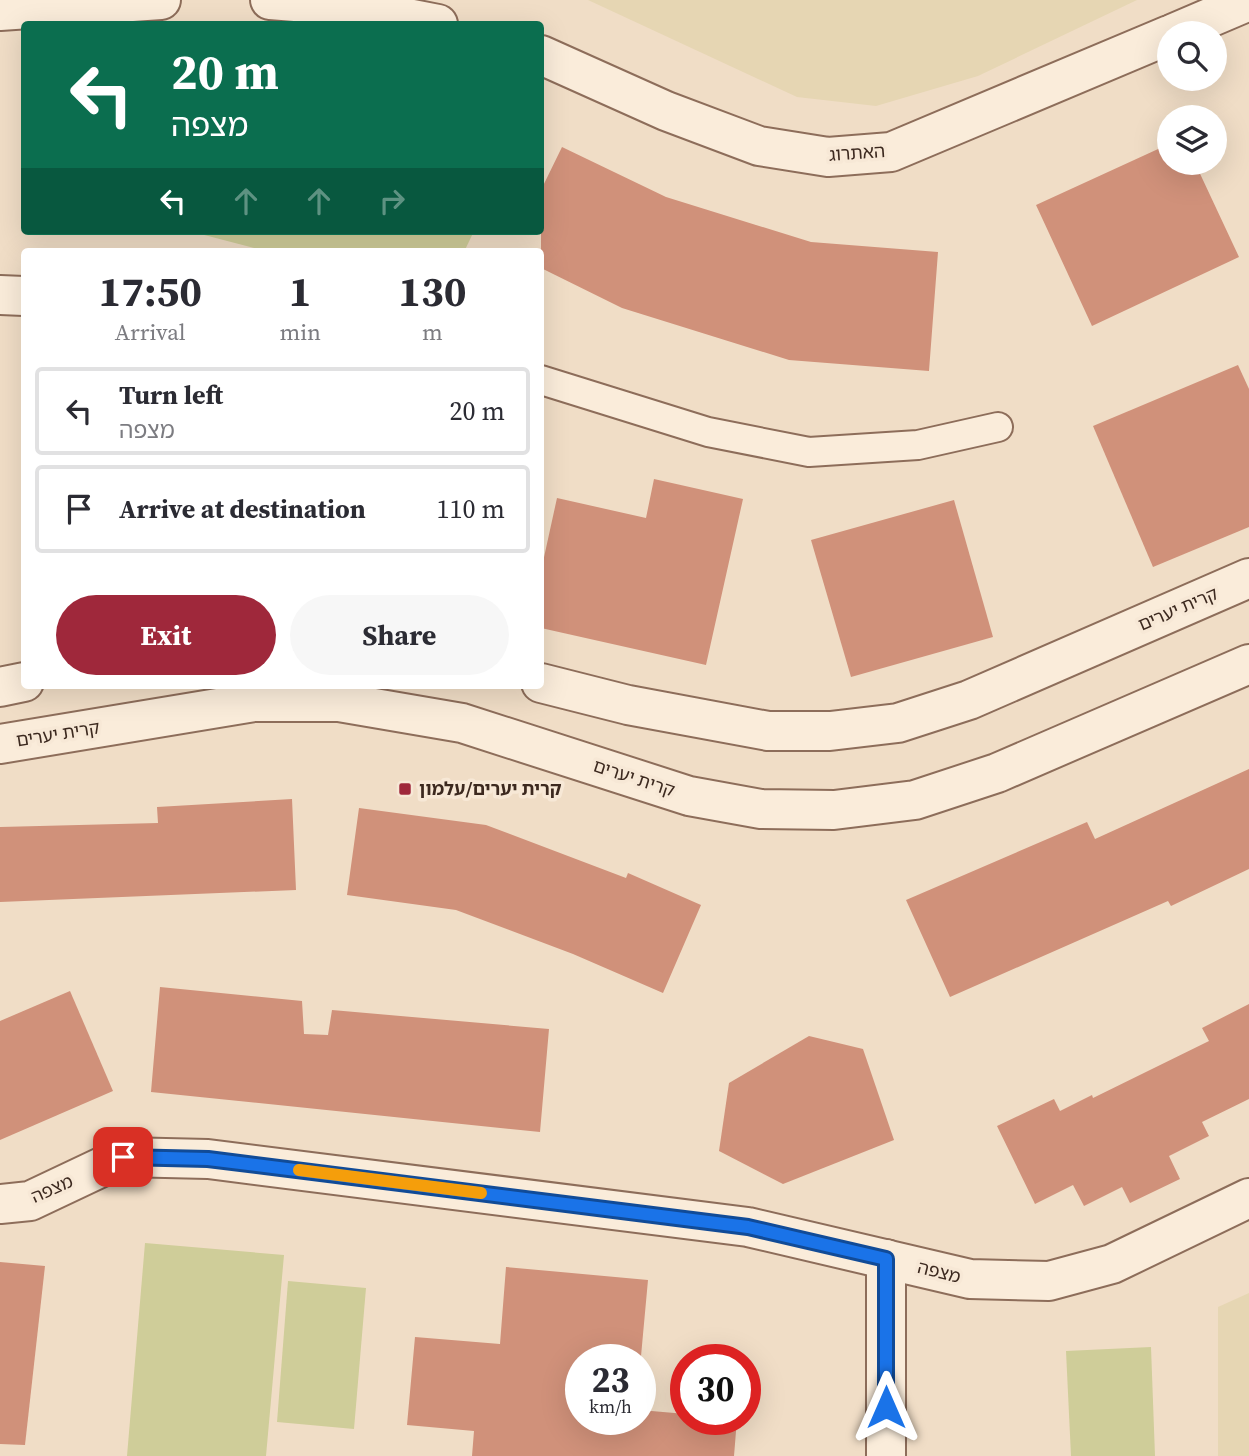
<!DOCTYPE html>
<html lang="en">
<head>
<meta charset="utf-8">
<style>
  body { margin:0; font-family:"Source Serif 4","Noto Sans Hebrew",serif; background:#f7f7f7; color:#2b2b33; height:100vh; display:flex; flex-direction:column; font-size:26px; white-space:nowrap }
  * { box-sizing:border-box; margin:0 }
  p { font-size:23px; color:#7c7c81 }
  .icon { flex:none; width:38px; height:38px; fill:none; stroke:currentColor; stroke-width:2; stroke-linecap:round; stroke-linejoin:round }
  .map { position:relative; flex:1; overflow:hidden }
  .panel { position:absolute; left:21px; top:248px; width:523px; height:441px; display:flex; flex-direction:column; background:#fff; border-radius:7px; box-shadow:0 7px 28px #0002 }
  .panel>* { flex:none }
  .banner { position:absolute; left:21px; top:21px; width:523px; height:214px; border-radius:7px; box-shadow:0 7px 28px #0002; background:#0b6e4f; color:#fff; overflow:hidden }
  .buttons { position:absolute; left:1157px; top:21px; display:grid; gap:14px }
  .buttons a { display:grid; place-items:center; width:70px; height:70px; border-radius:50%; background:#fff; box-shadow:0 7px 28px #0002; font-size:35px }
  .speed { position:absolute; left:565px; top:1344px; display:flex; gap:14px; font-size:35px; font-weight:700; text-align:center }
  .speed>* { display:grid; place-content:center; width:91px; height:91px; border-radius:50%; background:#fff; box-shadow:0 7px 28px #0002; line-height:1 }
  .speed small { font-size:18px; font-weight:400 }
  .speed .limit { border:10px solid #d22; background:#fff; color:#111 }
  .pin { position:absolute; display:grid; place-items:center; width:60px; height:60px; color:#fff; margin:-30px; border-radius:14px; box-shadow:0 4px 10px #0006 }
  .me { position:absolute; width:77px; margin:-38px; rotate:0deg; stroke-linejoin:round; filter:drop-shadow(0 0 5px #0008) }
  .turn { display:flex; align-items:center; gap:24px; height:147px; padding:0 35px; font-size:32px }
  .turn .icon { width:91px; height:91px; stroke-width:2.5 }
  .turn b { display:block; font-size:49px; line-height:60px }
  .lanes { display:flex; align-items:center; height:66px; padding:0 35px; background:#0003; justify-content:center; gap:35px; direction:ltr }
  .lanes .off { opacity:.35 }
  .eta { display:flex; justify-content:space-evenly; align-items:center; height:119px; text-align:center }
  .eta b { font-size:42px; font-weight:700; line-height:49px }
  .action { display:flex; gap:14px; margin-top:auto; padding:14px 35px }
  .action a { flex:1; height:80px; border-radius:42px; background:#9f283b; color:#fff; font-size:28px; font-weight:700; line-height:80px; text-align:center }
  .action a+a { background:#f7f7f7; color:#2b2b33 }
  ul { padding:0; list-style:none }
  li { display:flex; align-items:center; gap:21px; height:88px; margin:0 14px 10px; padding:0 21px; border:4px solid #e1e1e2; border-radius:7px }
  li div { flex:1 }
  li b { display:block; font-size:26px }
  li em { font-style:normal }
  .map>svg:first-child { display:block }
</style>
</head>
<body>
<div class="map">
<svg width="1249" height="1456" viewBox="0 0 1249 1456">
  <rect width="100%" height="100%" fill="#f0ddc6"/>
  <g fill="#e6d6b3">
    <polygon points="588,0 1137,0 978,76 876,106 797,97"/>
    <polygon points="1249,1293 1249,1456 1218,1456 1218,1307"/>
  </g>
  <g fill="#cfcd99">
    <polygon points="189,231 474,231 464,252 269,252"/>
    <polygon points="145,1243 284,1255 266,1456 127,1456"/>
    <polygon points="288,1281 366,1288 354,1429 277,1422"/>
    <polygon points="1151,1347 1155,1456 1071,1456 1066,1351"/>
  </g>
  <g fill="#d0917a">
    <polygon points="1169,144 1169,163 1195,163 1239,257 1092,326 1036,205"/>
    <polygon points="562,147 666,197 811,242 938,252 929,371 789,360 622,308 541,268 541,190"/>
    <polygon points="1238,365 1249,389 1249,527 1153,567 1093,426"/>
    <polygon points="654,479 743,499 706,665 541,628 541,571 557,498 646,518"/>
    <polygon points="954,500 993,637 851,677 811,540"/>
    <polygon points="1249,769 1249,869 1171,906 1168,901 950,997 906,900 1087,822 1095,839"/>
    <polygon points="292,799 296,890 0,902 0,827 158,823 157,807"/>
    <polygon points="359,808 486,825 626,878 628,873 701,905 663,993 573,954 456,910 347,895"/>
    <polygon points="160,987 302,1001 304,1034 328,1035 332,1010 549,1029 540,1132 151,1092"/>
    <polygon points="70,991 113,1091 0,1140 0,1021"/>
    <polygon points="1249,1004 1249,1099 1202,1122 1209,1136 1169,1156 1180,1179 1130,1203 1122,1187 1084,1206 1073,1185 1035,1204 997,1126 1054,1099 1060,1111 1092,1095 1093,1098 1209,1041 1202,1028"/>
    <polygon points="809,1036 863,1049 894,1140 783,1184 719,1151 729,1083"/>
    <polygon points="0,1262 45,1266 25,1445 0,1444"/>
    <polygon points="506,1267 648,1280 640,1367 640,1360 581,1360 581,1419 640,1419 640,1410 686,1414 686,1419 737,1419 734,1456 472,1456 474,1431 407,1425 415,1337 500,1344"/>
  </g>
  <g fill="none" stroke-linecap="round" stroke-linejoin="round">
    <defs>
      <polyline id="service" points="541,380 708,432 809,452 918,445 998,427"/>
      <g id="minor">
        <polyline points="270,0 346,6 438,24"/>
        <polyline points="0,11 161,0"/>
        <polyline points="1174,33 1249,1"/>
        <polyline points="541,55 666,111 759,146 828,157 891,152 1169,35"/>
        <polyline points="0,295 24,296"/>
        <polyline points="541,683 628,705 768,731 830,731 898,723 969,700 1249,578"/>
        <polyline points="0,687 24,682"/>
        <polyline points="0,744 254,702 339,702 462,723 689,796 761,809 834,810 915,800 997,773 1249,664"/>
        <polyline points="0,1204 30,1201 123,1157 208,1159 748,1227 970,1279 1049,1281 1112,1264 1249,1198"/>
        <polyline points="886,1259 886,1456"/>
      </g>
    </defs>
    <use href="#service" stroke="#8d6d5a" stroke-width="32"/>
    <use href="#minor" stroke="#8d6d5a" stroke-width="42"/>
    <use href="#service" stroke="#faecda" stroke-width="28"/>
    <use href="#minor" stroke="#faecda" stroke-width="38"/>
  </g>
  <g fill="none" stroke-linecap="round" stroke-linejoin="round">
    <defs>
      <polyline id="route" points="123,1157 208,1159 748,1227 886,1259 886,1407"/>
    </defs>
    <use href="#route" stroke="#114b97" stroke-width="18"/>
    <use href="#route" stroke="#1a73e8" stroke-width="12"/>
    <polyline stroke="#f59e0b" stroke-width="12" points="299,1170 481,1193"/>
  </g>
  <rect fill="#9f283b" stroke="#f7e8d6" stroke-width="2.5" x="398" y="782" width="14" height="14" rx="3.5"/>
  <g text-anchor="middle" stroke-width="7" stroke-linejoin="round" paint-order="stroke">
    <g font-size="18" fill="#3c291f" stroke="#f7e8d6">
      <text transform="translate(857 153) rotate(-4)" y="6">האתרוג</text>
      <text transform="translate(1178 609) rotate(-23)" y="6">קרית יערים</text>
      <text transform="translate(58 734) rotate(-9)" y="6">קרית יערים</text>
      <text transform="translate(634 778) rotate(18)" y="6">קרית יערים</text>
      <text transform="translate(52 1189) rotate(-24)" y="6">מצפה</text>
      <text transform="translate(939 1272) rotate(14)" y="6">מצפה</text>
    </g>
    <g font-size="18" font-weight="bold" fill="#3c291f" stroke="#f7e8d6" text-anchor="start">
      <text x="419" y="795">קרית יערים/עלמון</text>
    </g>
  </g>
</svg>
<div class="buttons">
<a><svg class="icon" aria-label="search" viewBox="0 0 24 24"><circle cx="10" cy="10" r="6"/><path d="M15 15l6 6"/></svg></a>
<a><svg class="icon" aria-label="layers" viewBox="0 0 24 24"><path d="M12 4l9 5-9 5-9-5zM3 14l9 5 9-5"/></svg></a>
</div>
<div class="speed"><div>23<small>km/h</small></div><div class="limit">30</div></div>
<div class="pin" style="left:123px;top:1157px;background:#d93025"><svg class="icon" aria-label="arrive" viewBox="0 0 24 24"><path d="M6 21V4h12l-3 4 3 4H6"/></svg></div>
<svg class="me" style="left:886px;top:1407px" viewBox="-20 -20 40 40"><path d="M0-17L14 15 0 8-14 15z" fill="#1a73e8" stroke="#fff" stroke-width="4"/></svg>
<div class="banner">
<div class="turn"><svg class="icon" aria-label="left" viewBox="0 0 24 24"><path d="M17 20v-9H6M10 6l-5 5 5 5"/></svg><div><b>20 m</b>מצפה</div></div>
<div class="lanes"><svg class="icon" aria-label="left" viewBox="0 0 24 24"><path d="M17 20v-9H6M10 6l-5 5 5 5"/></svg><svg class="icon off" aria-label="ahead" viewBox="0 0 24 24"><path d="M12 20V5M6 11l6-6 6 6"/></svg><svg class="icon off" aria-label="ahead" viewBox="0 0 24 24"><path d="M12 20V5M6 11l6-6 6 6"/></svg><svg class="icon off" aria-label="right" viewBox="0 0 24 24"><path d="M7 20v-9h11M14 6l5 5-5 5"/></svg></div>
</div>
<section class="panel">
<div class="eta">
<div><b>17:50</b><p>Arrival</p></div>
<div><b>1</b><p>min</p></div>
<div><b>130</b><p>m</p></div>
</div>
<ul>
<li><svg class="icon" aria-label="left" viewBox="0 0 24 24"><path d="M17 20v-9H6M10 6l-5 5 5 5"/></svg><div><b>Turn left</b><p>מצפה</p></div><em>20 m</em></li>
<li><svg class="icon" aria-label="arrive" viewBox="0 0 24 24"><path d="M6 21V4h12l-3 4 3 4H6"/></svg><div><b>Arrive at destination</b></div><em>110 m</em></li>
</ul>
<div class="action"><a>Exit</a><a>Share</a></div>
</section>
</div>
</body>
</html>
